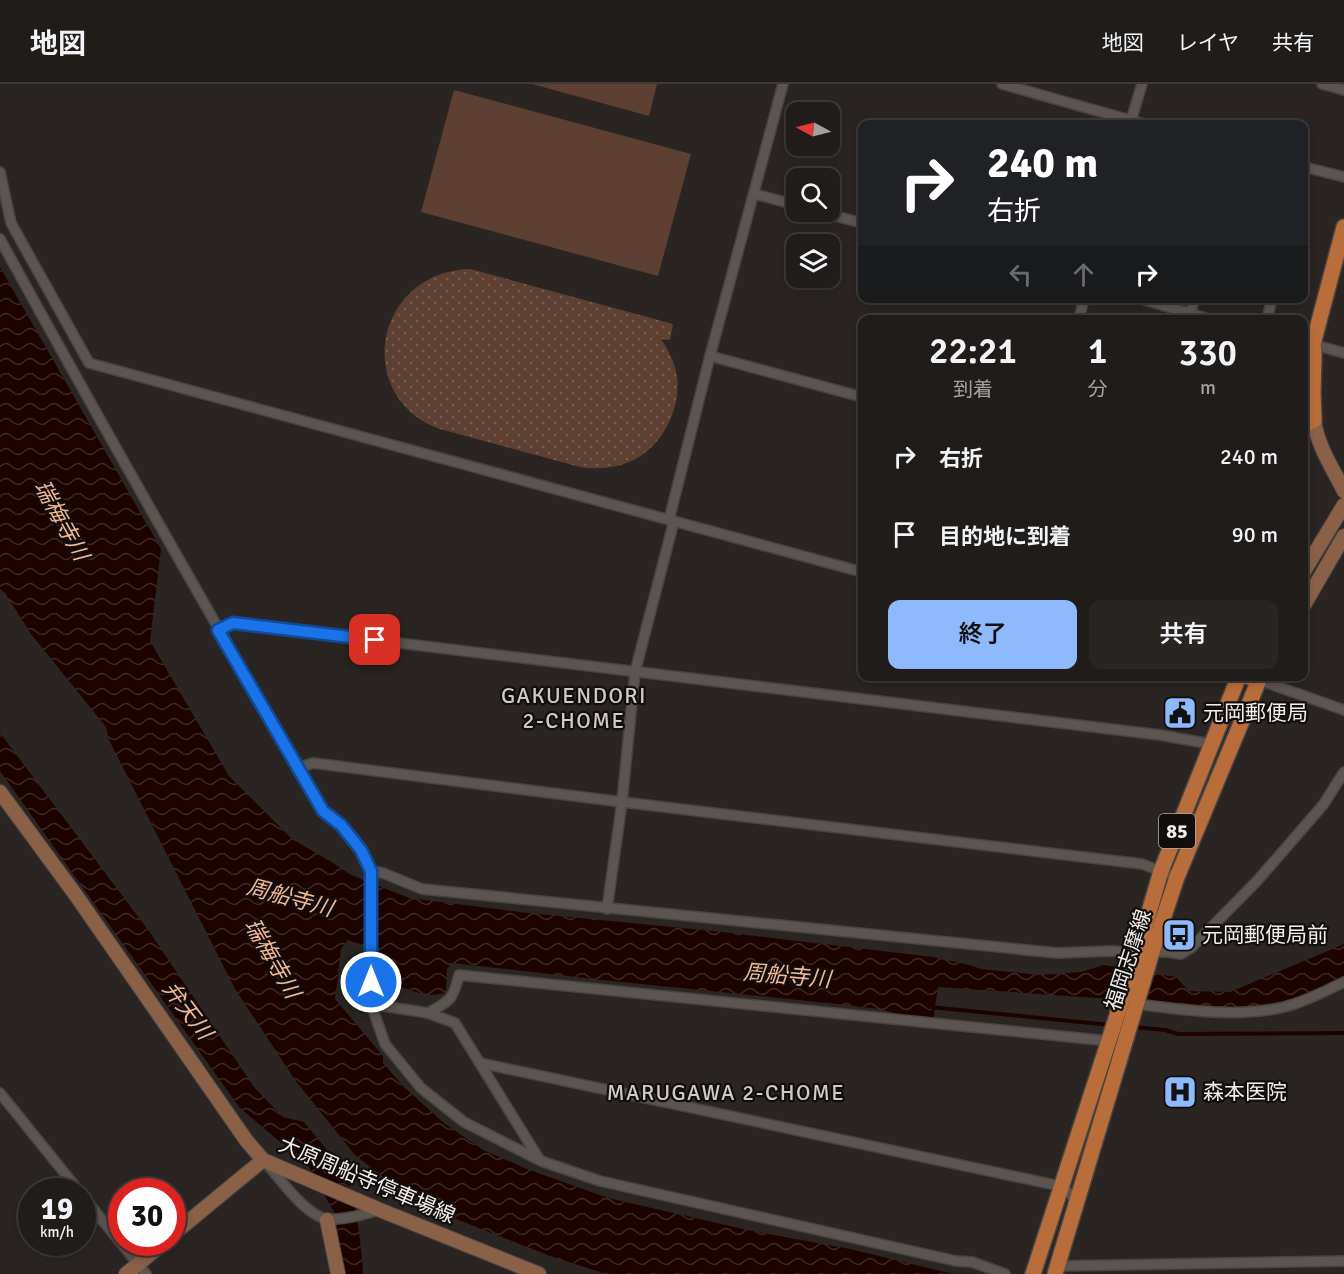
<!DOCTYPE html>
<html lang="ja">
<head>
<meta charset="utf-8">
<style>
  body { margin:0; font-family:Signika,"Noto Sans JP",sans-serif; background:#282523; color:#f1f3f6; height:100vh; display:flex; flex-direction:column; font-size:22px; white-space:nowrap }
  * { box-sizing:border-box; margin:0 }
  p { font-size:20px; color:#a2a1a2 }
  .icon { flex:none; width:33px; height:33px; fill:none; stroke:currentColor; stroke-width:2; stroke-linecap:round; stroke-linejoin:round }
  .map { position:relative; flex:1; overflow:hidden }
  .side { position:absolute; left:858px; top:231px; width:450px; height:366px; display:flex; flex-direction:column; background:#201c1a; border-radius:12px; box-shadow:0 3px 9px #0003,0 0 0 2px #3d3a39 }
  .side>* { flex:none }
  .guide { position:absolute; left:858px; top:36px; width:450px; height:183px; border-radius:12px; box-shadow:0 3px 9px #0003,0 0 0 2px #3d3a39; background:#202124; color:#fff; overflow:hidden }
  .needle { width:39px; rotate:277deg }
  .tools { position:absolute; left:786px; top:18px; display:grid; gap:12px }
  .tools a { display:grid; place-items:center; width:54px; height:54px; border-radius:12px; background:#201c1a; box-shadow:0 3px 9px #0003,0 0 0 2px #3d3a39; font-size:30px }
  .speed { position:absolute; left:18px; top:1094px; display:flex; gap:12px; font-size:30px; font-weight:700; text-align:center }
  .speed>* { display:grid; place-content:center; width:78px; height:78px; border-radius:50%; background:#201c1a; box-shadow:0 3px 9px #0003,0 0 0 2px #3d3a39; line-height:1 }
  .speed small { font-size:15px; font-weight:400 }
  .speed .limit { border:9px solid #d22; background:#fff; color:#111 }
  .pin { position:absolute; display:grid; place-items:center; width:51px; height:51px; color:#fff; margin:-26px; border-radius:12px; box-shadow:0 3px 9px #0006 }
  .me { position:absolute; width:66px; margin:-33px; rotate:0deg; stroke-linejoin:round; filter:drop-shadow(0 0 4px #0008) }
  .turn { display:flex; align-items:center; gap:21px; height:126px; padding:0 30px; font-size:27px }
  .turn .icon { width:78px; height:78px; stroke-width:2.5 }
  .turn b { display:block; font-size:42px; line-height:51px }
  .lanes { display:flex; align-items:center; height:57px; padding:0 30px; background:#0003; justify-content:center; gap:30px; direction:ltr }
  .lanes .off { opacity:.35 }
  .eta { display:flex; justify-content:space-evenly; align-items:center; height:102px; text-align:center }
  .eta b { font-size:36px; font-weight:600; line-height:42px }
  .primary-button { display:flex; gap:12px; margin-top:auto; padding:12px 30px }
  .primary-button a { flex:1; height:69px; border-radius:12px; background:#8eb9fc; color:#111; font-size:24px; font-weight:600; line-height:69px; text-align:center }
  .primary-button a+a { background:#282523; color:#f1f3f6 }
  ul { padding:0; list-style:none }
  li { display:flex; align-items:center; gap:18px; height:78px; padding:0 30px }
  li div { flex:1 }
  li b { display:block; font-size:22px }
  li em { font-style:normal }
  header { display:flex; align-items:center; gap:36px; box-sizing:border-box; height:84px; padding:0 30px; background:#201c1a; border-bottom:2px solid #3d3a39 }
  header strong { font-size:28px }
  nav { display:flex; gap:33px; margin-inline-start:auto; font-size:21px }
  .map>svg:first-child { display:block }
</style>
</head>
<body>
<header>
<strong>地図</strong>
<nav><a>地図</a><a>レイヤ</a><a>共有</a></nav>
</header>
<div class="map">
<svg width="1344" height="1190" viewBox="0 0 1344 1190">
  <defs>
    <pattern id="grass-dots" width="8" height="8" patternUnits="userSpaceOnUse" patternTransform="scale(1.5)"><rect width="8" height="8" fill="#5d4031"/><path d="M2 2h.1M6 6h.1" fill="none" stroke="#755c4f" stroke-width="1.8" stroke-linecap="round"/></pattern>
    <pattern id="water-waves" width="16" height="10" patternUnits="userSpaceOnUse" patternTransform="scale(1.5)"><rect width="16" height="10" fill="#1c0300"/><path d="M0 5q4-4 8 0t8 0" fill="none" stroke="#3d2825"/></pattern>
  </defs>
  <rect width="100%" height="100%" fill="#2a2522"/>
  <path fill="url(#grass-dots)" d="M 470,185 L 673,240 L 670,256 L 661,255 C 669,267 675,279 677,293 C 681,323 664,358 639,373 C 621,384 600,386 580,383 L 440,345 C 352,313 374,188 470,185 Z"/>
  <g fill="#5d4031">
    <polygon points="532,0 657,0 649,32"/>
    <polygon points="454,6 691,70 658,192 421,128"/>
  </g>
  <g fill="url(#water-waves)">
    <path d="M 0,183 L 161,465 L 150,557 L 229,692 L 292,755 L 335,780 L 351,791 L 409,814 L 519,828 L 723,848 L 933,873 L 970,881 L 981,885 L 1040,891 L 1081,888 L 1104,881 L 1176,893 L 1189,907 L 1230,908 L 1344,860 L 1344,892 L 1318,905 L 1280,920 L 1242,924 L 938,903 L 933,937 L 912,934 L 879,925 L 837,920 L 602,896 L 452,879 L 447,885 L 446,905 L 444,909 C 430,914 408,907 395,899 C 395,894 395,888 394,884 C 389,865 363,862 348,856 L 341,865 L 335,915 L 383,972 L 383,979 L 404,1003 L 444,1039 L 483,1066 L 527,1085 L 608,1114 L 752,1147 L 850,1165 L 953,1190 L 606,1190 L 550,1172 L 418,1120 L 355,1071 L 295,996 L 235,905 L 109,656 L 106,643 L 31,550 L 5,509 L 0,505 Z"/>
    <path d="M 0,649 L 151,850 L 254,1003 L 283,1033 L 304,1038 L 327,1066 L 326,1075 C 333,1081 341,1088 347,1095 C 355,1107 363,1174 363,1190 L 344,1190 L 334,1128 L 309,1083 L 239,1023 L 0,687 Z"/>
  </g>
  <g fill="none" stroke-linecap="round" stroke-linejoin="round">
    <g stroke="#1c0300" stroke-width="4">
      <polyline points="930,923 1110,941"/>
      <polyline points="1133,943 1165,946 1178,950 1344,949"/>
    </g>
    <defs>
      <g id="street">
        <polyline points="1002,0 1144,40"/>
        <polyline points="1322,0 1344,6"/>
        <polyline points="1130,40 1142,0"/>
        <polyline points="1304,83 1344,93"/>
        <polyline points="0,88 11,139 89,279 862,488"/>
        <polyline points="755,110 796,121"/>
        <polyline points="820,128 862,139"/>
        <path d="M 0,155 C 105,347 214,537 323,727 L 341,741 L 361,766 L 371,787 L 371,920 L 385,960 L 421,1004 L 464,1038 L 541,1077 L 600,1097 L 956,1177 L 972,1178 L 1005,1190"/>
        <polyline points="1138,214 1212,236"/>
        <polyline points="1189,233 1195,214"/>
        <polyline points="1079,236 1084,214"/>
        <polyline points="1267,236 1272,214"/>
        <polyline points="1304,258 1344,269"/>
        <polyline points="710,272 862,313"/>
        <polyline points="669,436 710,272 783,0"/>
        <polyline points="218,546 233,539 1160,651 1211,660"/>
        <polyline points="1259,596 1344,626"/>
        <polyline points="298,684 313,679 622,718 1142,780 1177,793"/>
        <polyline points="371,787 383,789 422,805 1057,869 1112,867 1137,869"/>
        <polyline points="607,825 622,718 635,588 674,437"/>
        <polyline points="1152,868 1168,868 1181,870 1191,864 1257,797 1323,721 1344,688"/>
        <polyline points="371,920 428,929 455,939 539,1075"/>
        <path d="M 1136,920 C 1182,926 1239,934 1284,923 C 1304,918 1326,907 1344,898"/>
        <path d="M 428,929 C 449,917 453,917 459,891 L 1109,957"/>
        <polyline points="480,979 1060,1102 1078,1116"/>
        <polyline points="0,1009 79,1107"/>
        <path d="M 267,1080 C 280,1095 308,1134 328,1135 C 342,1136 366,1130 379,1126"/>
        <polyline points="82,1111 146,1190"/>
        <polyline points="1058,1182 1344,1177"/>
      </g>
      <g id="secondary">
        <path d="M 1314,336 C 1317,361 1333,385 1344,407"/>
        <polyline points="1304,487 1344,421"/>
        <polyline points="1304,521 1344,452"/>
        <polyline points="0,708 75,810 246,1056 263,1076 380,1126 539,1190"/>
        <polyline points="327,1136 338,1190"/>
        <polyline points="172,1151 263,1076"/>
        <polyline points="126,1190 165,1158"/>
      </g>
      <g id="primary">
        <polyline points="1304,341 1314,336 1313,309 1314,271 1313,260 1344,143"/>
        <polyline points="1033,1190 1135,876 1161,787 1239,592"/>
        <polyline points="1055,1190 1152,868 1177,793 1259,596 1246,592"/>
      </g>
    </defs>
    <use href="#street" stroke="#484441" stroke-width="12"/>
    <use href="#secondary" stroke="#484441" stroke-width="16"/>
    <use href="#primary" stroke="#484441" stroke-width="18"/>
    <use href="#street" stroke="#5b5451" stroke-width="9"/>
    <use href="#secondary" stroke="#8a6046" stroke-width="14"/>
    <use href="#primary" stroke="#b96d3a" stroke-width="15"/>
  </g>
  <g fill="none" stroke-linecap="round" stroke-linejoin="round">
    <defs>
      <polyline id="route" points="371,898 371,787 361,766 341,741 323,727 218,546 233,539 375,556"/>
    </defs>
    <use href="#route" stroke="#114b97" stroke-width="15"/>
    <use href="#route" stroke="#1a73e8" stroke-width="10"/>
  </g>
  <defs>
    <symbol id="civic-square" viewBox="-11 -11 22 22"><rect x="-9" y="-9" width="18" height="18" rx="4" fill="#8eb9fc" stroke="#110e0d"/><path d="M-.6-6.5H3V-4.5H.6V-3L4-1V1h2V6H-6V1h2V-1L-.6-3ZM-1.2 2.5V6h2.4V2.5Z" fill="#111"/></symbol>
    <symbol id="bus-square" viewBox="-11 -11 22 22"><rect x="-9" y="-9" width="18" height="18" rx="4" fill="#8eb9fc" stroke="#110e0d"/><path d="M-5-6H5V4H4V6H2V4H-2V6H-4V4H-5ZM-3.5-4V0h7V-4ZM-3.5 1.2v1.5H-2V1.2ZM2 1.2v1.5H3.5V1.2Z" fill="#111"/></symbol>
    <symbol id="hospital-square" viewBox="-11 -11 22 22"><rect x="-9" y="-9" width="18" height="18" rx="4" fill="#8eb9fc" stroke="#110e0d"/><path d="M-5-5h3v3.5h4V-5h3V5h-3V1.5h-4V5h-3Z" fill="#111"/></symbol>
  </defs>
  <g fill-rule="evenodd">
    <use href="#civic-square" x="1161" y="610" width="38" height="38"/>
    <use href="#bus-square" x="1160" y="832" width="38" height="38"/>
    <use href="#hospital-square" x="1161" y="989" width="38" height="38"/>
  </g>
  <g text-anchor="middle" stroke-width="4.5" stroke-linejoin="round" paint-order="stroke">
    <rect fill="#110e0d" stroke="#aeaaa8" stroke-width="1.5" x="1159" y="730" width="36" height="34" rx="4.5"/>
    <g font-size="20" font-weight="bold" fill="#f1edeb">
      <text x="1177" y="754">85</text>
    </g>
    <g font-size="21" fill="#f1edeb" stroke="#110e0d" text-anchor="start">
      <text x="1203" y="636">元岡郵便局</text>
      <text x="1202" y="858">元岡郵便局前</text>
      <text x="1203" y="1015">森本医院</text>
    </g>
    <g font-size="21" fill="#f1edeb" stroke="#110e0d">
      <text transform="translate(1128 876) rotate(-72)" y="7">福岡志摩線</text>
      <text transform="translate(367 1096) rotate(23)" y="7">大原周船寺停車場線</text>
    </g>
    <g font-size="22" font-style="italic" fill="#f4b695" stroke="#110e0d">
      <text transform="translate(62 436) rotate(61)" y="8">瑞梅寺川</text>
      <text transform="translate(290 813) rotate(15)" y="8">周船寺川</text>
      <text transform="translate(273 874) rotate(60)" y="8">瑞梅寺川</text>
      <text transform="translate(787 891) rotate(5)" y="8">周船寺川</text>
      <text transform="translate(188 926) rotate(53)" y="8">弁天川</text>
    </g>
    <g font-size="22" letter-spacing="1.5" fill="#d0c9c5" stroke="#110e0d">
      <text x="574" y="619">GAKUENDORI<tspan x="574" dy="25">2-CHOME</tspan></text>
      <text x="726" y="1016">MARUGAWA 2-CHOME</text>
    </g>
  </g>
</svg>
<div class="tools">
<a><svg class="needle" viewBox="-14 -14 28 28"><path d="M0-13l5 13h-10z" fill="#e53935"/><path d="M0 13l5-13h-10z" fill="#a2a1a2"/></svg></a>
<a><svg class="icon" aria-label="search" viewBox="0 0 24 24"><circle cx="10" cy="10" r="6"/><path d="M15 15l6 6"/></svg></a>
<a><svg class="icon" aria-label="layers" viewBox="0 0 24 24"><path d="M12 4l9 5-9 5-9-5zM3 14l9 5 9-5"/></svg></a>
</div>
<div class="speed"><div>19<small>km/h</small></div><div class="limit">30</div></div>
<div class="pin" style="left:375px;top:556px;background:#d93025"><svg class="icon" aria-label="arrive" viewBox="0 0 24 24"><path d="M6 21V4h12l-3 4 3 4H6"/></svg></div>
<svg class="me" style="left:371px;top:898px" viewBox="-20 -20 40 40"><circle r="17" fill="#1a73e8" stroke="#fff" stroke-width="3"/><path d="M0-11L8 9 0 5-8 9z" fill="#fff"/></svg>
<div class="guide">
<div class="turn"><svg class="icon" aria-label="right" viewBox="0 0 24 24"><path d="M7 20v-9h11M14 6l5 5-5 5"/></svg><div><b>240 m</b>右折</div></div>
<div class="lanes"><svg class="icon off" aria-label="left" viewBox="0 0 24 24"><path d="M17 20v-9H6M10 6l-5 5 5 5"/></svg><svg class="icon off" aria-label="ahead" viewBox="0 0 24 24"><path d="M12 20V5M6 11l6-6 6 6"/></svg><svg class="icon" aria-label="right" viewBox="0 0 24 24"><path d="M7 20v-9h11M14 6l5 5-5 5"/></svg></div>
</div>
<section class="side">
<div class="eta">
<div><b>22:21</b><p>到着</p></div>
<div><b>1</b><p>分</p></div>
<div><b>330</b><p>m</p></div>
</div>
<ul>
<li><svg class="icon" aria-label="right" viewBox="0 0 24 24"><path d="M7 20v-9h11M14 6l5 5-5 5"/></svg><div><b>右折</b></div><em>240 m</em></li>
<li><svg class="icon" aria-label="arrive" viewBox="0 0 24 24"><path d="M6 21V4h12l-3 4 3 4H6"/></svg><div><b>目的地に到着</b></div><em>90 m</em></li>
</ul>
<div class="primary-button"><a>終了</a><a>共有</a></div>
</section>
</div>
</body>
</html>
